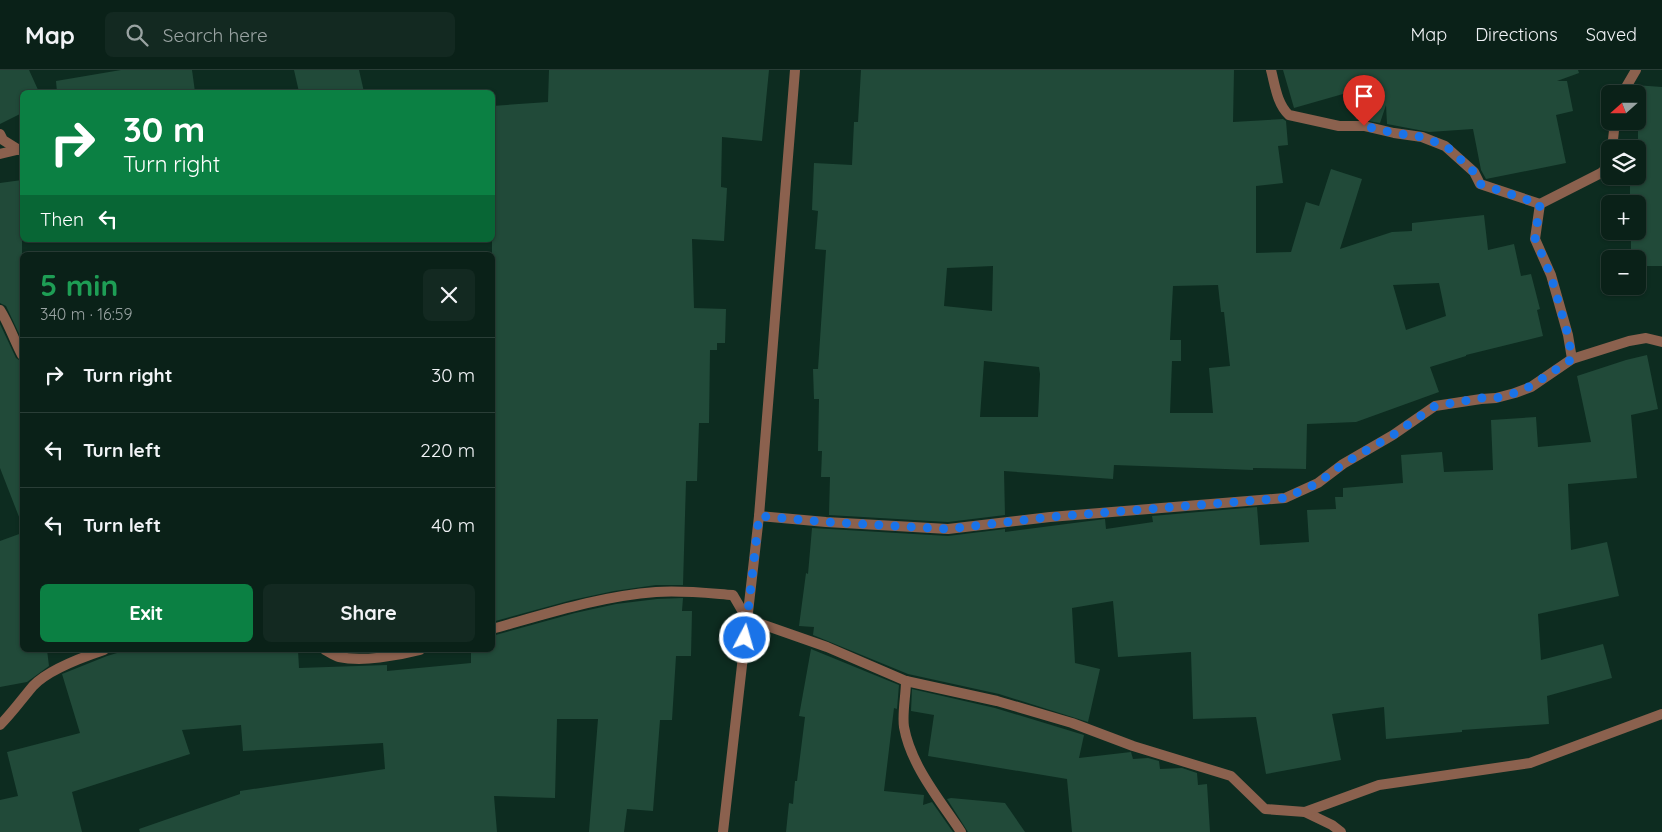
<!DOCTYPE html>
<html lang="en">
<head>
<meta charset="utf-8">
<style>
  body { margin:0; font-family:Quicksand,sans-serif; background:#132921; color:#f1f3f6; height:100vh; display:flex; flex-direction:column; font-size:19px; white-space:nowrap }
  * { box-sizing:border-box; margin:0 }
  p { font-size:16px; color:#99a3a2 }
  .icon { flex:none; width:28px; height:28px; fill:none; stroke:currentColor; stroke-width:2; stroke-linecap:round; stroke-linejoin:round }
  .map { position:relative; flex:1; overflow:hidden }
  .panel { position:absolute; left:20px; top:182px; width:475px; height:400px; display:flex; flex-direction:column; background:#0a2118; border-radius:8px; box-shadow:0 1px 4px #0004,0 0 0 1px #2a3e37 }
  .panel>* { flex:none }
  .hud { position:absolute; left:20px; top:20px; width:475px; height:152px; border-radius:8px; box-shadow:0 1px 4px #0004,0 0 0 1px #2a3e37; background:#0b8043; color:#fff; overflow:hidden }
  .needle { width:32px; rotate:249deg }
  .tools { position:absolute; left:1601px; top:15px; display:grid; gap:10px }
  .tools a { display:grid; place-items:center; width:45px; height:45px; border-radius:8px; background:#0a2118; box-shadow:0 1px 4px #0004,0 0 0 1px #2a3e37; font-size:25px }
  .pin { position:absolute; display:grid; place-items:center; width:42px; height:42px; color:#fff; margin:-51px -21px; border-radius:50% 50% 50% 0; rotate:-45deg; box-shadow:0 0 5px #0007 }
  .pin .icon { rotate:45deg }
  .me { position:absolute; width:55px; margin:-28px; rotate:6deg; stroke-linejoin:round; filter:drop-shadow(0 0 4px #0008) }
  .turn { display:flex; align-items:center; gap:18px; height:105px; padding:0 20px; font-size:22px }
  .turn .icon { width:65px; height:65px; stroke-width:2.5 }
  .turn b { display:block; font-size:35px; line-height:42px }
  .then { display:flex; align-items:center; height:48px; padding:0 20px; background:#0003; gap:10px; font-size:19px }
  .round { display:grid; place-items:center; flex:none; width:52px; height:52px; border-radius:8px; background:#132921 }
  .summary { display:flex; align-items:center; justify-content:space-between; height:85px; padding:0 20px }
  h1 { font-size:30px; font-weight:700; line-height:38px; color:#1e9e55 }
  .cta { display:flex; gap:10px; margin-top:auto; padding:10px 20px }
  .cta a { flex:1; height:58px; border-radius:8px; background:#0b8043; color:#fff; font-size:20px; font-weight:700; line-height:58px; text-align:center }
  .cta a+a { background:#132921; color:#f1f3f6 }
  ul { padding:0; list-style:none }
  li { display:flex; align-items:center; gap:15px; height:75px; padding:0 20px; border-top:1px solid #2a3e37 }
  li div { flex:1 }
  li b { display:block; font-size:19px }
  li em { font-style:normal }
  header { display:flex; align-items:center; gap:30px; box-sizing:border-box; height:70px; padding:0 25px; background:#0a2118; border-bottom:1px solid #2a3e37 }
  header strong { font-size:24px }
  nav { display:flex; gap:28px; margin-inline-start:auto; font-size:18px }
  .search { width:350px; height:45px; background:#132921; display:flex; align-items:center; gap:12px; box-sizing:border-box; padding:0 18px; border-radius:8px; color:#99a3a2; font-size:19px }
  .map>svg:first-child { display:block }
</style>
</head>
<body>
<header>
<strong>Map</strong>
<div class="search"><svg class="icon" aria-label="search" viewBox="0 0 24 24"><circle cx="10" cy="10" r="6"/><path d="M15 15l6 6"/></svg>Search here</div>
<nav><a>Map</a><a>Directions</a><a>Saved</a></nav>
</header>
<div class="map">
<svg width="1662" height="762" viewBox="0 0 1662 762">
  <rect width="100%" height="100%" fill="#0d2c20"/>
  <g fill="#214a39" fill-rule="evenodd">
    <polygon points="0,0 29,0 39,22 22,22 22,43 0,54"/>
    <polygon points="121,0 192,0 195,22 57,22 56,11"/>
    <polygon points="294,0 359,0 364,22 299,22"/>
    <polygon points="549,0 769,0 762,71 722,67 721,117 727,118 724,171 692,169 694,238 726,239 725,273 717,273 717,280 710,280 709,353 699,353 697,411 686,411 683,515 656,515 614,521 572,530 492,552 492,36 548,32"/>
    <path d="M 861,0 L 1234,0 L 1233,52 L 1283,49 L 1286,51 L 1288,75 L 1278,76 L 1283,113 L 1256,116 L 1256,183 L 1291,182 L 1306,132 L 1319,136 L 1331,99 L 1362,109 L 1340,179 L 1392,162 L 1412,161 L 1412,153 L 1484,145 L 1488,180 L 1514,174 L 1521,206 L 1531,204 L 1540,239 L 1537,240 L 1543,266 L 1466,285 L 1466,286 L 1430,297 L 1439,322 L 1356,352 L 1307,354 L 1306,399 L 1253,398 L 1253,400 L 1114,395 L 1113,409 L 1004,401 L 1005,445 L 948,452 L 829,445 L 830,407 L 821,407 L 822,381 L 818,381 L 819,329 L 814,329 L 813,299 L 818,299 L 826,180 L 815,179 L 818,141 L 812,140 L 814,93 L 852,95 L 854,52 L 858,52 ZM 993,196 L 992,241 L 944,236 L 947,198 ZM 1439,213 L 1446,246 L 1406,260 L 1393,215 ZM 1218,215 L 1221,242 L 1224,242 L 1230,296 L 1209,298 L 1213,343 L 1170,343 L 1172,291 L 1181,291 L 1181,270 L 1170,270 L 1173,216 ZM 984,291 L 1039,297 L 1040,304 L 1038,347 L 980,347 Z"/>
    <polygon points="1283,0 1578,0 1579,3 1557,11 1567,11 1573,41 1556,45 1566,93 1486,109 1481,100 1473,59 1429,62 1387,54 1386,35 1380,53 1356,49 1350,22 1294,38"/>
    <polygon points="1635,15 1662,17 1662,196 1638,196 1638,189 1631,189 1631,161 1638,161 1638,134 1630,134 1630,106 1638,106 1638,61 1626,60 1626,51 1638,51 1638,24 1630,24"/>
    <polygon points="22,110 22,270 6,236 0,233 0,113"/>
    <polygon points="0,254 16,288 22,292 22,452 21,452 0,398"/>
    <polygon points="1647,285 1658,339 1631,345 1637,408 1568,414 1571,480 1607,472 1619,526 1538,544 1541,590 1603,574 1612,608 1547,626 1549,654 1462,660 1462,662 1386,669 1384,637 1332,644 1341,690 1266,704 1256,647 1193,649 1191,582 1118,587 1113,531 1072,538 1075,593 1100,599 1088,652 999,624 908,604 813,565 814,557 799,556 806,503 808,504 812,458 948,466 1005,459 1005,462 1105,449 1106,459 1153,452 1152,446 1257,437 1260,475 1309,472 1307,440 1336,439 1335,427 1343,427 1343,418 1403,413 1401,385 1442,382 1444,402 1493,400 1491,350 1536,347 1538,377 1591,372 1577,306 1626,290"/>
    <polygon points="22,463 22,580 47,580 49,596 27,612 0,617 0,471"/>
    <polygon points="683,528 682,541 692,541 691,586 676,586 672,650 660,650 653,741 627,739 624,762 589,762 598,649 557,649 555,728 494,726 497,762 140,762 139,759 240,724 240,721 385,699 383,673 243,681 241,655 182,660 190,684 72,722 82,762 0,762 0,730 18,726 7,682 80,663 62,604 107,586 127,580 298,580 299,598 387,595 387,601 471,593 471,580 492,580 492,566 575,543 616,534 657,529"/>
    <polygon points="811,579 899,615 897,639 894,638 884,721 924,725 923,735 932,732 953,762 786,762 789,733 793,734 795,711 797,711 805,647 799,646"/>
    <polygon points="912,619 995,638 1084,665 1079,688 1131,682 1133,689 1148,688 1159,691 1160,699 1182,698 1197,703 1198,715 1207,714 1210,762 1072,762 1067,709 928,686 934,645 911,641"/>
    <polygon points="951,728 1005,733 1025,762 968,762 947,729"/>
  </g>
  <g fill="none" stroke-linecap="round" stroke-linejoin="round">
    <g stroke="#8b614e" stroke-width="10">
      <path d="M 1271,0 C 1275,15 1277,34 1289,45 L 1339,56 L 1364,56 L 1394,63 L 1422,67 L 1445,76 L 1474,102 L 1480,114 L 1540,134 L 1601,103 L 1610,95"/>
      <polyline points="1622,24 1636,0"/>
      <polyline points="0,64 3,70 19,80"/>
      <polyline points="1612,79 1615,51"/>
      <polyline points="0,84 21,79"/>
      <polyline points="1540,134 1535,169 1551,205 1568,265 1572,289"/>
      <path d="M 0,240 C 9,254 14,270 22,285"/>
      <polyline points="759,446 826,452 948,459 1050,447 1285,428 1318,413 1343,394 1393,365 1435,336 1481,329 1496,328 1515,323 1531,317 1572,289 1629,271 1646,268 1662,272"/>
      <path d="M 492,559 C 546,544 601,526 656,522 C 681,520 707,523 733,525 L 747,549 L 827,577 L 906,611 L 997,631 L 1072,653 L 1133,676 L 1231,706 L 1265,739 L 1305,742 L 1332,755 L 1341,762"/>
      <path d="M 325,580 C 329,582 334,586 339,587 C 362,592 397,586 420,580"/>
      <path d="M 906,611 C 906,625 902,643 904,657 C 911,696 940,730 961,762"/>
      <path d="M 0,655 C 12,643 22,629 33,616 C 48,600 83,587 104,580"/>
      <polyline points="1305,742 1379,715 1530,693 1662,644"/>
    </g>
    <polyline stroke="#8b614e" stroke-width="10" points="723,762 759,446 795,0"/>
  </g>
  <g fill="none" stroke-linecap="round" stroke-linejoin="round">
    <polyline stroke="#1a73e8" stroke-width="9" stroke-dasharray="0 16.2" points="745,568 759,446 826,452 948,459 1050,447 1285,428 1318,413 1343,394 1393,365 1435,336 1481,328 1496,328 1515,323 1531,316 1572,289 1568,265 1551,206 1535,168 1540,134 1480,114 1474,102 1446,76 1422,67 1394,63 1364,56"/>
  </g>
</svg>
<div class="tools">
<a><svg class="needle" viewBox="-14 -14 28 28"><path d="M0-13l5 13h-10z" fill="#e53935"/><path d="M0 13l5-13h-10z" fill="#99a3a2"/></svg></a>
<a><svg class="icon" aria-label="layers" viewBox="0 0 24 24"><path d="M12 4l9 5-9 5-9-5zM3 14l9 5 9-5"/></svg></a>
<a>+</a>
<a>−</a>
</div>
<div class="pin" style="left:1364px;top:56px;background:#d93025"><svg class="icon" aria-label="arrive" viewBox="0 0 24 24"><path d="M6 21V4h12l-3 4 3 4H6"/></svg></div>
<svg class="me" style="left:745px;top:568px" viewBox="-20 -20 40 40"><circle r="17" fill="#1a73e8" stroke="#fff" stroke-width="3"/><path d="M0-11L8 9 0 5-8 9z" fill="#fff"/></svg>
<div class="hud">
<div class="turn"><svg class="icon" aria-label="right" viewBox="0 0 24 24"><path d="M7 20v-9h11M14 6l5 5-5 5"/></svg><div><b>30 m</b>Turn right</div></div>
<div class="then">Then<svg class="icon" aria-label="left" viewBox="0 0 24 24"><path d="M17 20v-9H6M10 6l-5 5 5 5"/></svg></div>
</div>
<section class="panel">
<div class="summary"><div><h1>5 min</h1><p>340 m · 16:59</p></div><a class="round"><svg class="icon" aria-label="close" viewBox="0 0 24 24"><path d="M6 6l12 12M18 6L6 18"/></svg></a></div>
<ul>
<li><svg class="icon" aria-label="right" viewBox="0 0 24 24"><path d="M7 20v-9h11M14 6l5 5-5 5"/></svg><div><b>Turn right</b></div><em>30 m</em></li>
<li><svg class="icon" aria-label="left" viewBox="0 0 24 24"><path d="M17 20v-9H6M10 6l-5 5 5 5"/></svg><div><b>Turn left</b></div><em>220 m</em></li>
<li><svg class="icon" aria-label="left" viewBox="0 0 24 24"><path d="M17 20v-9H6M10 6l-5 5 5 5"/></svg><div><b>Turn left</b></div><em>40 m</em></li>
</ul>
<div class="cta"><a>Exit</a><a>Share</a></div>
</section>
</div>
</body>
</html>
